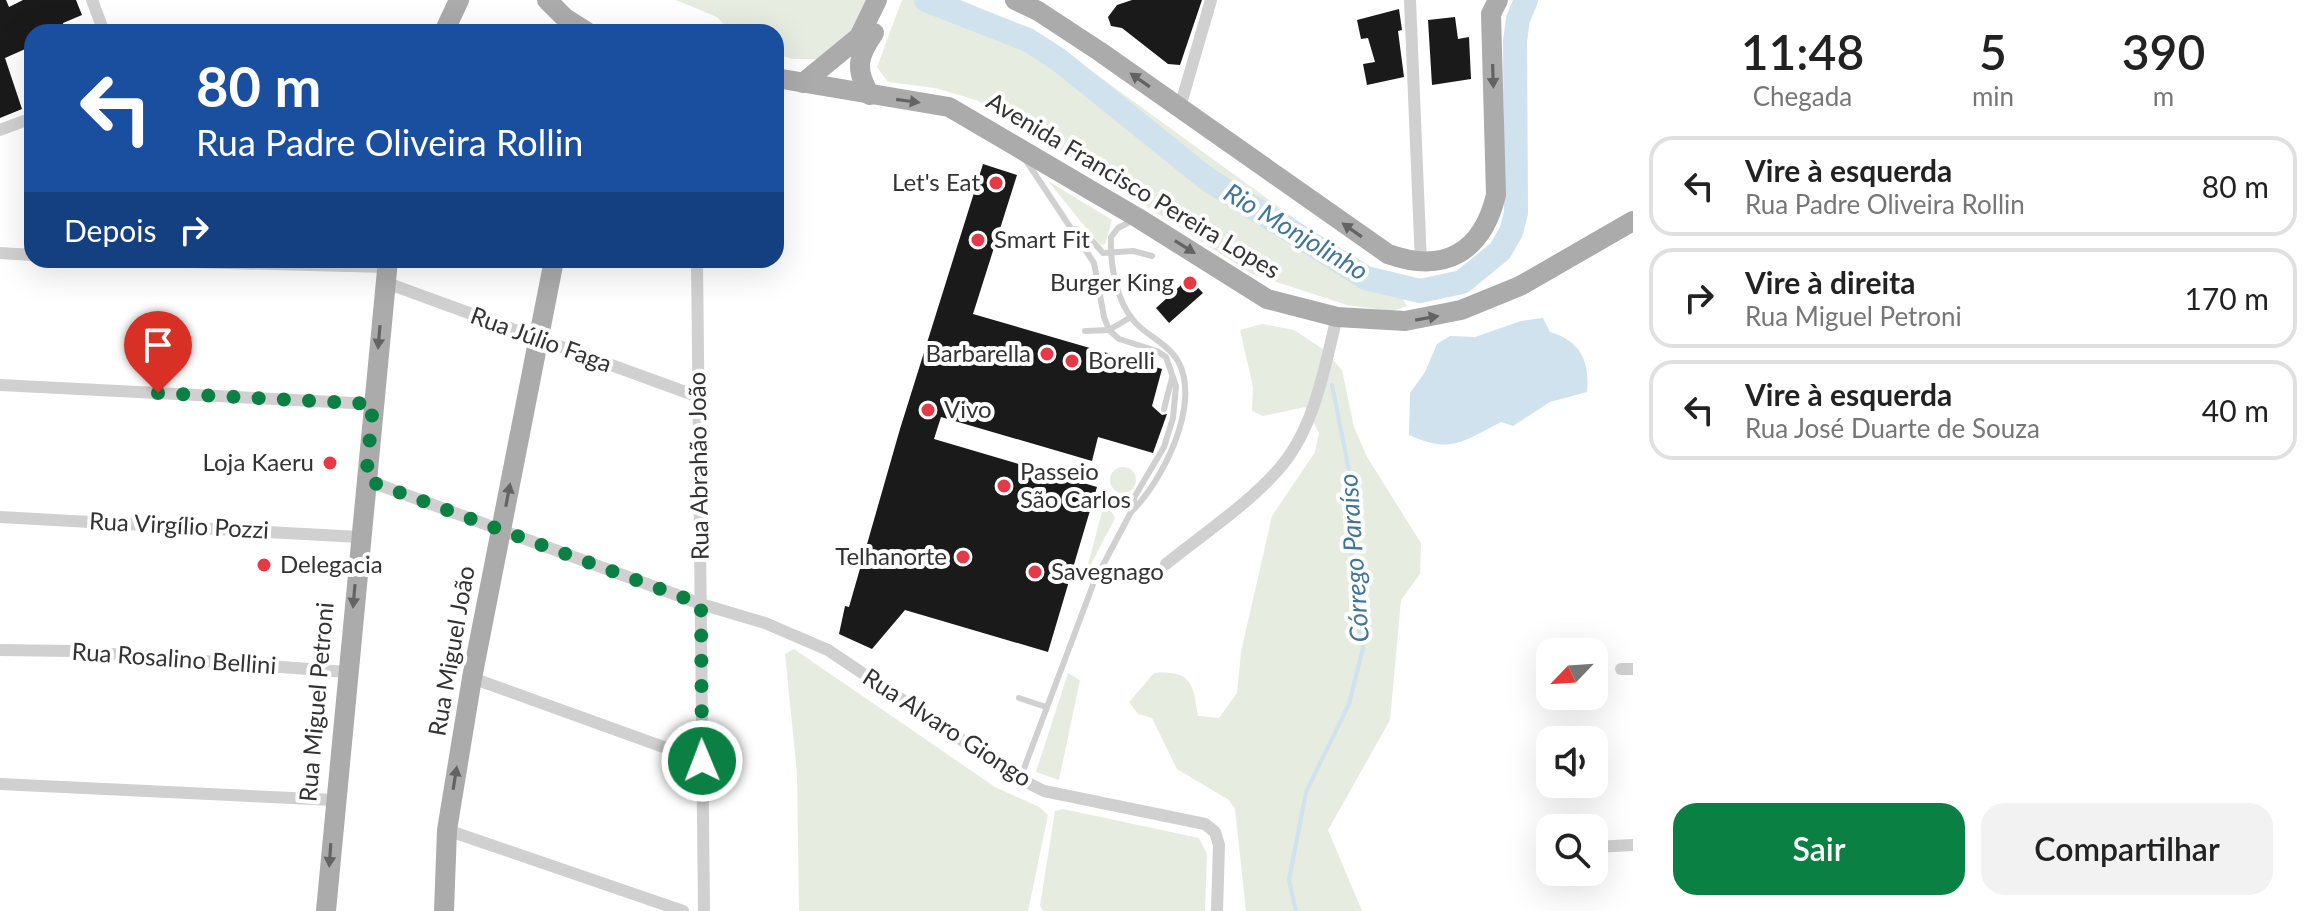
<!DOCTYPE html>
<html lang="pt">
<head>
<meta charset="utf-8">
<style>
  body { margin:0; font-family:Lato,sans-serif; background:#f2f2f2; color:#222; height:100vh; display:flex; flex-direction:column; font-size:30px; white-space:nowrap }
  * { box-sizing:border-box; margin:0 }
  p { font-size:26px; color:#767676 }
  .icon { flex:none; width:44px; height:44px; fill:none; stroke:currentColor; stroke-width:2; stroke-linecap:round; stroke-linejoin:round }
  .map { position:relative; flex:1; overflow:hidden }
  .panel { display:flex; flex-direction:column; background:#fff; width:680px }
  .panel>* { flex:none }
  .hud { position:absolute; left:24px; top:24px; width:760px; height:244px; border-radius:24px; box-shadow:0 8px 32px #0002; background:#1a4fa0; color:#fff; overflow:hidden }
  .needle { width:52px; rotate:245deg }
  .buttons { position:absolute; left:1536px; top:638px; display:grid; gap:16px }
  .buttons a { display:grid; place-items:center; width:72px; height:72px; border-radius:16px; background:#fff; box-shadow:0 8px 32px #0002; font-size:40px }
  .pin { position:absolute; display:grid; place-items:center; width:68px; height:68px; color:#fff; margin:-82px -34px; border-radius:50% 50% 50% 0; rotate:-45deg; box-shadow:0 0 8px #0007 }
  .pin .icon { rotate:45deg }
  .me { position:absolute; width:88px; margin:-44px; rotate:359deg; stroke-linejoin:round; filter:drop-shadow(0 0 6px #0008) }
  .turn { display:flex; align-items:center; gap:28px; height:168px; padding:0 40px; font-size:36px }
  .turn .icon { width:104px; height:104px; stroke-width:2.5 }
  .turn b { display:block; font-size:56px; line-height:68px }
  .then { display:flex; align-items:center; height:76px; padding:0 40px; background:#0003; gap:16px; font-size:30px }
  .eta { display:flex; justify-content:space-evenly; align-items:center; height:136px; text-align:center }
  .eta b { font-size:48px; font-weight:600; line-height:56px }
  .action { display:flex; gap:16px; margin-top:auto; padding:16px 40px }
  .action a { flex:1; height:92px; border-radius:24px; background:#0b8043; color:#fff; font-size:32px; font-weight:600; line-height:92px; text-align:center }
  .action a+a { background:#f2f2f2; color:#222 }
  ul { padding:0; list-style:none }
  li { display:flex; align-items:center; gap:24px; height:100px; margin:0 16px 12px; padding:0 24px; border:4px solid #e0e0e0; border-radius:24px }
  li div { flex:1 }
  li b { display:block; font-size:30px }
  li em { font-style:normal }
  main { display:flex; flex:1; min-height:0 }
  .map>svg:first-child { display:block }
</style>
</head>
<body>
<main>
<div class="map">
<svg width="1633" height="911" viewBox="0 0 1633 911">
  <rect width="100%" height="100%" fill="#fff"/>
  <g fill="#e6ecdf">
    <polygon points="676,0 866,0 854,32 817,59 792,59 776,54 776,32 731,32 717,17"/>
    <polygon points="902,0 961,0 1042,35 1363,268 1391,279 1407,306 1392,311 1347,305 1252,274 1034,134 976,100 935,88 888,82 877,67"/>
    <polygon points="1048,181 1112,220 1105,244 1100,245"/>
    <path d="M 1262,324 L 1294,330 L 1323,349 L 1342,370 L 1354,427 L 1367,457 L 1421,543 L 1420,574 L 1401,600 L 1390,720 L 1328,830 L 1362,911 L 1246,911 L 1235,809 L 1229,800 L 1177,769 L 1152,718 L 1138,714 L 1129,702 L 1154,673 C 1191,670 1193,683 1198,716 L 1219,718 L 1237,693 L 1241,652 L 1272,516 L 1315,452 L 1319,433 L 1305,407 L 1263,416 L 1252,411 L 1253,387 L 1240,330 Z"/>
    <circle cx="1123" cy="480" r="13"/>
    <polygon points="1109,507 1115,518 1085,576 1103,508"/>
    <polygon points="794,649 995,787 1039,807 1048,815 1028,911 799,911 797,773 785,654"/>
    <polygon points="1068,673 1080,680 1059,780 1036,772"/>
    <polygon points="1063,809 1199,838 1207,854 1205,911 1043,911 1040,906 1055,811"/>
  </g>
  <path fill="#cfe2ee" d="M 1543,318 L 1550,332 C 1581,341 1590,362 1587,392 L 1550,402 L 1513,426 L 1501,422 C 1462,442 1451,454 1409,435 L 1410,393 L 1425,372 L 1437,344 L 1450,336 L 1475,337 L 1521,321 Z"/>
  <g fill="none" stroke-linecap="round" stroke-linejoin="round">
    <polyline stroke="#cfe2ee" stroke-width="4" points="1296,911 1289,880 1306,792 1349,704 1363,648 1351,590 1353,491 1332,385"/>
    <polyline stroke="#cfe2ee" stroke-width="24" points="926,0 1028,40 1059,60 1207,179 1366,278 1420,291 1462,282 1500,251 1511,232 1516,213 1515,41 1518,19 1526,0"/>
  </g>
  <g fill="#1a1a1a">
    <polygon points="0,0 6,0 9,7 23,0 76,0 82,15 63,23 65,32 32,32 32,46 5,58 22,109 0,118"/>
    <polygon points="1132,0 1202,0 1180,65 1168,64 1122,28 1111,26 1108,17 1117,5"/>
    <polygon points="1399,9 1402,30 1398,31 1404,77 1367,85 1363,64 1375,62 1368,38 1361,39 1357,20"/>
    <polygon points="1455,17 1458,39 1469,37 1471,79 1432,85 1428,20"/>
    <polygon points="983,164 1017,175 973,314 1162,369 1152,406 1162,415 1167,414 1153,453 1098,437 1092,461 941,417 934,439 1097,487 1048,652 905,610 872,649 839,634 845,606 849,607 900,429"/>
    <polygon points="1189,278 1203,293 1169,323 1156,308"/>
  </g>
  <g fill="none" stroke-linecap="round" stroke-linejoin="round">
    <g stroke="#d0d0d0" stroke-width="6">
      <polyline points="1075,229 1085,233 1103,253 1133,251 1152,256"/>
      <polyline points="1085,331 1109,330 1131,317"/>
      <polyline points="1164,409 1172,378"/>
      <path d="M 1131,512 C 1162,482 1202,404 1178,361 C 1170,347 1153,338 1141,328 C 1117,308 1110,267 1111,237 L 1118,228 L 1134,220"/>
      <polyline points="1019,698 1046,707"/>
      <polyline points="1020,779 1094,582 1131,512 1135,496 1164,447 1173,418 1176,386 1166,357 1157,351 1119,339 1109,330 1104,317 1094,263 1025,159"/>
    </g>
    <g stroke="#d0d0d0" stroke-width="12">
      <polyline points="92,0 104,32"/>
      <polyline points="1410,0 1421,263"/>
      <polyline points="1180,107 1211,0"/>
      <polyline points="0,130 32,118"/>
      <polyline points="0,253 32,255"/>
      <polyline points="113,260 386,267"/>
      <polyline points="697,260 704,911"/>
      <polyline points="384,282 699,397"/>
      <polyline points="0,385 373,404"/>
      <polyline points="366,480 701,604 765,623 828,650 1020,779 1044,791 1205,824 1215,832 1219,845 1217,911"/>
      <polyline points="0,517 359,537"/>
      <path d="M 1166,564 C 1203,534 1247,505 1278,470 C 1315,429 1324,368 1337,317"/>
      <polyline points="0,650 73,651 347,672"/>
      <polyline points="1621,669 1633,669"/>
      <polyline points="472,678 702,761"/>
      <polyline points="0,784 334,800"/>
      <polyline points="447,830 683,911"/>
      <polyline points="1594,847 1633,845"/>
    </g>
    <g stroke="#ababab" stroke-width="20">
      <polyline points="547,0 565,18 587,32"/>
      <path d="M 1015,0 L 1038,11 L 1099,51 L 1388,254 C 1444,274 1482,253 1496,195 L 1491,14 L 1498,0"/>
      <polyline points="444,32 459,0"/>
      <polyline points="776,78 949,107 1138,218 1267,299 1337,317 1405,321 1461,310 1520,286 1633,221"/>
      <polyline points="803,83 859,37 877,0"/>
      <path d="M 870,95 C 855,70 857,57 874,33"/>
      <polyline points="326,911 388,260"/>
      <polyline points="444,911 447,830 472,678 554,260"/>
    </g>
  </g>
  <defs><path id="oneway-solid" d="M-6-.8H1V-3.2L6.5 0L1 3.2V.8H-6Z" transform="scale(2)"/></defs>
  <g fill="#636363">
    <use href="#oneway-solid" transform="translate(1493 76) rotate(88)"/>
    <use href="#oneway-solid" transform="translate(1140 80) rotate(-145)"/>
    <use href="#oneway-solid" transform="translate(908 101) rotate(8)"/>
    <use href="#oneway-solid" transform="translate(1352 230) rotate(-145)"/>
    <use href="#oneway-solid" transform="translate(1185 247) rotate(32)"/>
    <use href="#oneway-solid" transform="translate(1427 318) rotate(-10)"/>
    <use href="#oneway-solid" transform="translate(379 337) rotate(95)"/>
    <use href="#oneway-solid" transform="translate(508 495) rotate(-79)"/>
    <use href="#oneway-solid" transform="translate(354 596) rotate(95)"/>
    <use href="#oneway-solid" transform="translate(455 778) rotate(-81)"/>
    <use href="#oneway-solid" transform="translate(330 855) rotate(94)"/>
  </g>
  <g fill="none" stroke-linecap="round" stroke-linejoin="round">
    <polyline stroke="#0b8043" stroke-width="14" stroke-dasharray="0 25.2" points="158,393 373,404 366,480 701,604 702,761"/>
  </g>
  <g fill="#e63946" stroke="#fff" stroke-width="3">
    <circle cx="996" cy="183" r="8"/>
    <circle cx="978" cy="240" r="8"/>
    <circle cx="1190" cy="283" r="8"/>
    <circle cx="1047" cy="354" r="8"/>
    <circle cx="1072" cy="361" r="8"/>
    <circle cx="928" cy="410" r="8"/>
    <circle cx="330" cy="463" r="8"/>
    <circle cx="1004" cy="486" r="8"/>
    <circle cx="963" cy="557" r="8"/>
    <circle cx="264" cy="565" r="8"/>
    <circle cx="1035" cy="572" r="8"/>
  </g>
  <g text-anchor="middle" stroke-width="8" stroke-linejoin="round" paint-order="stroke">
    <g font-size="24" fill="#333" stroke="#fff" text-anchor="start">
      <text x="980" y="191" text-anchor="end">Let's Eat</text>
      <text x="994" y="248">Smart Fit</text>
      <text x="1174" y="291" text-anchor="end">Burger King</text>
      <text x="1031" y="362" text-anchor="end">Barbarella</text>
      <text x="1088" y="369">Borelli</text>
      <text x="944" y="418">Vivo</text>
      <text x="314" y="471" text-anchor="end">Loja Kaeru</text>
      <text x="1020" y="480">Passeio<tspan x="1020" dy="28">São Carlos</tspan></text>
      <text x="947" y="565" text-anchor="end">Telhanorte</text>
      <text x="280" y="573">Delegacia</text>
      <text x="1051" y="580">Savegnago</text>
    </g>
    <g font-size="24" fill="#333" stroke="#fff">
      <text transform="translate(1133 186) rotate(31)" y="8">Avenida Francisco Pereira Lopes</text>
      <text transform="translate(541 340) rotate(20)" y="8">Rua Júlio Faga</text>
      <text transform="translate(699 466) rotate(-91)" y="8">Rua Abrahão João</text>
      <text transform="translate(179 526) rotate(3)" y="8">Rua Virgílio Pozzi</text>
      <text transform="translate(452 651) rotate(-80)" y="8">Rua Miguel João</text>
      <text transform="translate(174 659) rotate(4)" y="8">Rua Rosalino Bellini</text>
      <text transform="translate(317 702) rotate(-85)" y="8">Rua Miguel Petroni</text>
      <text transform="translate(947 728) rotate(33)" y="8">Rua Alvaro Giongo</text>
    </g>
    <g font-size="26" font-style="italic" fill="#3f7597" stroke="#fff">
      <text transform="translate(1296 232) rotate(31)" y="9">Rio Monjolinho</text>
      <text transform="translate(1354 558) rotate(-94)" y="9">Córrego Paraíso</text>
    </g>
  </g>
</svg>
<div class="buttons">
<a><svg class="needle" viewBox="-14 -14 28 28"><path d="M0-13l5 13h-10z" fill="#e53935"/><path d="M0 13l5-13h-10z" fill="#767676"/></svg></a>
<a><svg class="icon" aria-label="sound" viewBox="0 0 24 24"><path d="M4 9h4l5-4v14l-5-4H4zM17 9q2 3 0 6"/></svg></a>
<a><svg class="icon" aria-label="search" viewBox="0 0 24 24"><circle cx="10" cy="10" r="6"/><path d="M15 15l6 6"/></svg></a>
</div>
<div class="pin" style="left:158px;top:393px;background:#d93025"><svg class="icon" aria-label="arrive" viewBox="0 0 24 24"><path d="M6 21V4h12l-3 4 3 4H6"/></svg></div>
<svg class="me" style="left:702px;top:761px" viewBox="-20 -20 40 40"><circle r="17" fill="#0b8043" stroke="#fff" stroke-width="3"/><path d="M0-11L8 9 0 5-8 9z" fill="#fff"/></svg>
<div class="hud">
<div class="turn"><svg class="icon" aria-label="left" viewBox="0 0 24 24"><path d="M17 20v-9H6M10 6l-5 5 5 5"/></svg><div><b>80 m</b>Rua Padre Oliveira Rollin</div></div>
<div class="then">Depois<svg class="icon" aria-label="right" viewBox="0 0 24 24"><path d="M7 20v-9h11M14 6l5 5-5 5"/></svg></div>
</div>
</div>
<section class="panel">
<div class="eta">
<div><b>11:48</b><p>Chegada</p></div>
<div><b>5</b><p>min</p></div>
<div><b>390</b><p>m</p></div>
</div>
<ul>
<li><svg class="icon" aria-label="left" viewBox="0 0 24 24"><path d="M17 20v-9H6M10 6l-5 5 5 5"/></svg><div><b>Vire à esquerda</b><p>Rua Padre Oliveira Rollin</p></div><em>80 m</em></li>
<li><svg class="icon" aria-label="right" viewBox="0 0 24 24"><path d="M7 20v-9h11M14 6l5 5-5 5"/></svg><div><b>Vire à direita</b><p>Rua Miguel Petroni</p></div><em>170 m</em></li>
<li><svg class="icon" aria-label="left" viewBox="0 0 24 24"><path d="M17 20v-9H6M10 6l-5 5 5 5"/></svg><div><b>Vire à esquerda</b><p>Rua José Duarte de Souza</p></div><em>40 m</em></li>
</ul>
<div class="action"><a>Sair</a><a>Compartilhar</a></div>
</section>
</main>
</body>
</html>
